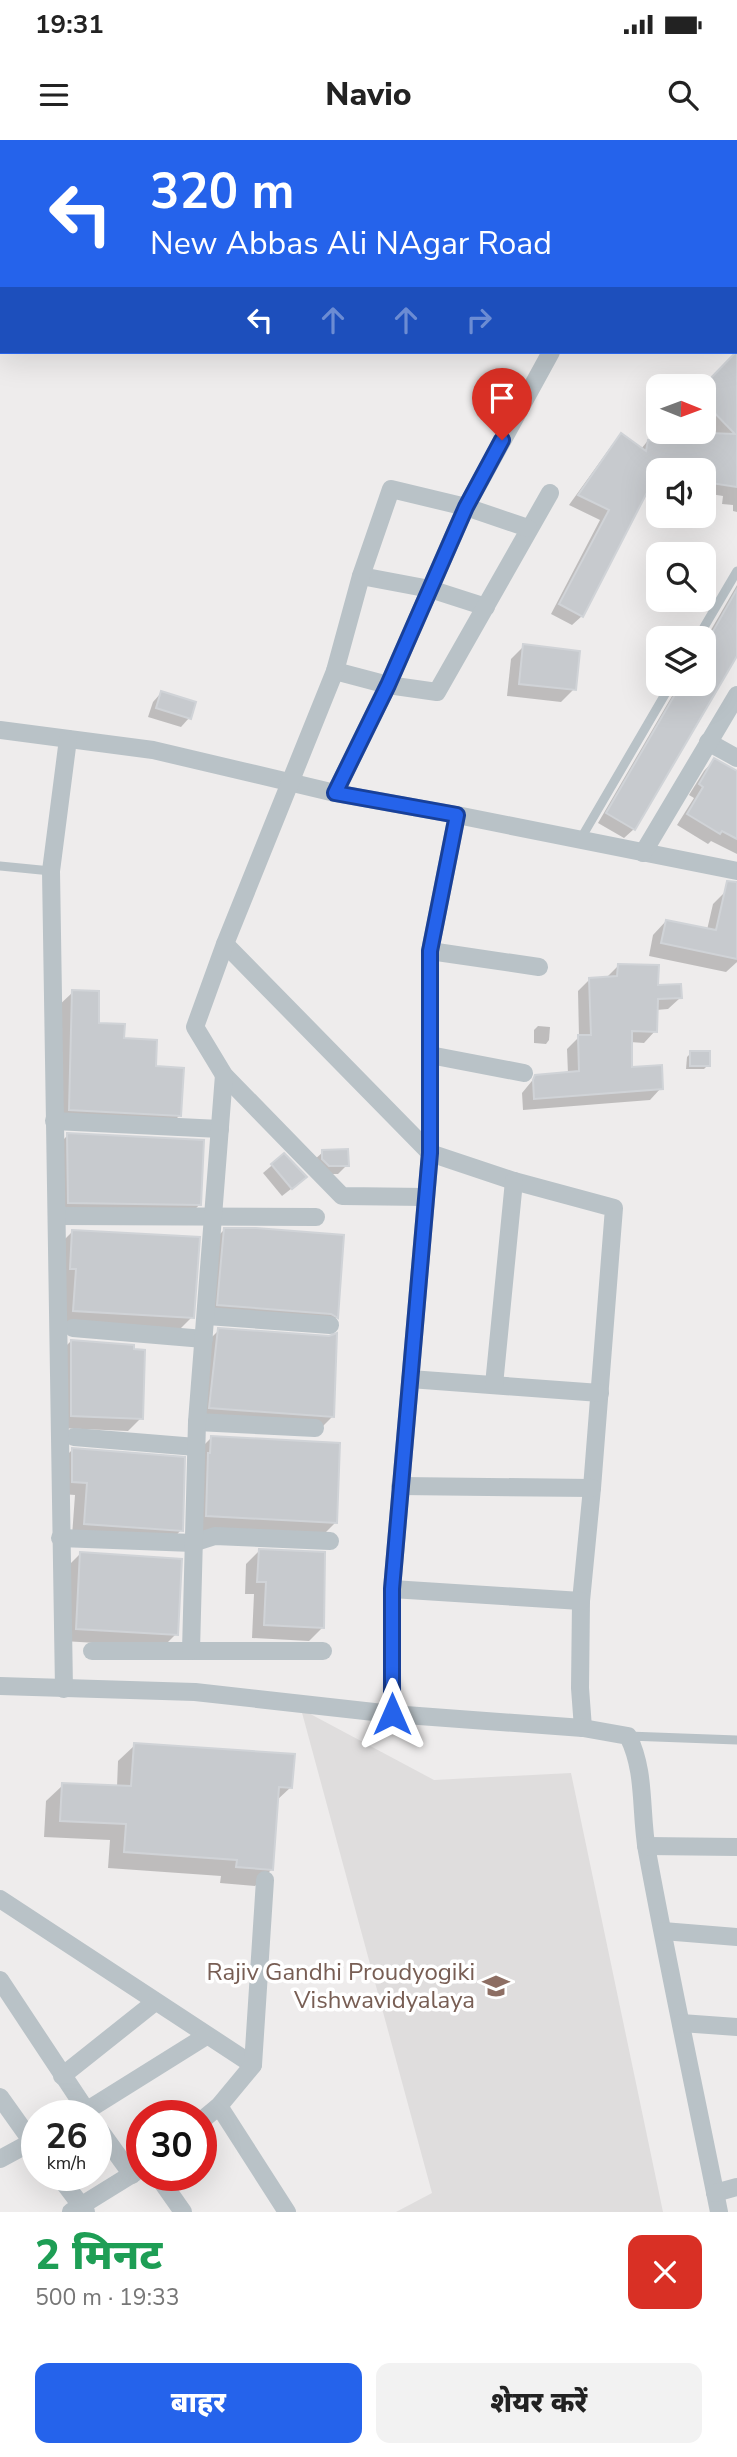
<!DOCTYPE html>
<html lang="hi">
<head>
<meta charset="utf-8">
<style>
  body { margin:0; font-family:"Nunito Sans","Noto Sans Devanagari",sans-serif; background:#f2f2f2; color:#222; height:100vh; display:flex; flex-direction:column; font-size:26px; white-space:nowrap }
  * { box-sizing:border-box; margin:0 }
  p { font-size:23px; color:#767676 }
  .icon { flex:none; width:38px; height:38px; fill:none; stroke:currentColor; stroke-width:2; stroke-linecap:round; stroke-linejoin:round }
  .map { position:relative; height:2072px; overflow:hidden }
  .details { display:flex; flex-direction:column; background:#fff; flex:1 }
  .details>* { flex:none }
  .top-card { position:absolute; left:0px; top:0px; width:738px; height:214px; box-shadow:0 7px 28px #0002; background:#2563eb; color:#fff; overflow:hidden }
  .needle { width:46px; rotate:91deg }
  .controls { position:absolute; left:646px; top:234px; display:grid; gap:14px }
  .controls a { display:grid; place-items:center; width:70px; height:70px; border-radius:14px; background:#fff; box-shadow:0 7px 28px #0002; font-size:35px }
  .speed { position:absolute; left:21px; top:1960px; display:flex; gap:14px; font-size:35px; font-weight:700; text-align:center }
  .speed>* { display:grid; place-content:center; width:91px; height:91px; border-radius:50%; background:#fff; box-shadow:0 7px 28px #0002; line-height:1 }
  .speed small { font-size:18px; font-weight:400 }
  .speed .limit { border:10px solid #d22; background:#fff; color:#111 }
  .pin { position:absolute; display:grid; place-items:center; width:60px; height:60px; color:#fff; margin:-72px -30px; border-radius:50% 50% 50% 0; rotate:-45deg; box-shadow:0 0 7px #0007 }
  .pin .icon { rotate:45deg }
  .me { position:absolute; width:77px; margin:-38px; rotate:0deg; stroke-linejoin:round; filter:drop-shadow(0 0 5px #0008) }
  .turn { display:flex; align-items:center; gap:24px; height:147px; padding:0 35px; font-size:32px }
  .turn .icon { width:91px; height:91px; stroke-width:2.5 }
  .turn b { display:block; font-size:49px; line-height:60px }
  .lanes { display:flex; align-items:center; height:66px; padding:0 35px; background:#0003; justify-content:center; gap:35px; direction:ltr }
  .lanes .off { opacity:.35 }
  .round { display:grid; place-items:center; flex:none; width:74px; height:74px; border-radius:14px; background:#f2f2f2 }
  .overview { display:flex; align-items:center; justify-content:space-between; height:119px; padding:0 35px }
  h1 { font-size:42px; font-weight:800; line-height:52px; color:#1e9e55 }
  .button { display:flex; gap:14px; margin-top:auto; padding:14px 35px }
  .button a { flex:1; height:80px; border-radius:14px; background:#2563eb; color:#fff; font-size:28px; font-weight:800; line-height:80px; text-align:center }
  .button a+a { background:#f2f2f2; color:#222 }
  .status { display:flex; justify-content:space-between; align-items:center; height:49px; padding:0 35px; background:#fff; direction:ltr }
  .status svg { height:19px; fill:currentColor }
  header { display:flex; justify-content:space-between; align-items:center; height:91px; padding:0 35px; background:#fff; font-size:32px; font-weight:800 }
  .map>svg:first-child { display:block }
</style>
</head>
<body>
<div class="status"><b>19:31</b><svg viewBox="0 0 49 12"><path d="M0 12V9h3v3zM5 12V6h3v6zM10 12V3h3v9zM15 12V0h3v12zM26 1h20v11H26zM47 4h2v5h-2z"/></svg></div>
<header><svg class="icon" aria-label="menu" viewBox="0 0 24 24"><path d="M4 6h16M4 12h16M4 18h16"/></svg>Navio<svg class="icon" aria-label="search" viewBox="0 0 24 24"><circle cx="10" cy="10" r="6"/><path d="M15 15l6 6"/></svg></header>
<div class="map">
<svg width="737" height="2072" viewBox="0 0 737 2072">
  <rect width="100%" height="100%" fill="#eeecec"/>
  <polygon fill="#dfdddd" points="301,1569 434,1640 571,1633 663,2072 396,2072 432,2053"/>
  <g fill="#0003">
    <polygon points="490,0 532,0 490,2"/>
    <polygon points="737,212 737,372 733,371 733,365 722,364 723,356 704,353 704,331 658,331 658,347 650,345 582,476 572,485 551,474 600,380 569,365 612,305 621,295 641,309 655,292 704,292 704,287 711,289 704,281 704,247"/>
    <polygon points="737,445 737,513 634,689 624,698 598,683 679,544 704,544 704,502"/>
    <polygon points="524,506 574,549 561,562 507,556 511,519"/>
    <polygon points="161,553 189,578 181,587 148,577 153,562"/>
    <polygon points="714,620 737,634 737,714 711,701 708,704 677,685 694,658 689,655 704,631"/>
    <polygon points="726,751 737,753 737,822 726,832 649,816 653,795 666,781 707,790 713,764"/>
    <polygon points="618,826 680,858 668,869 656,870 655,891 644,903 630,902 630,929 661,948 650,960 523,970 522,953 536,936 568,934 567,909 579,897 578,851 590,839 607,837"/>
    <polygon points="73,852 98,885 123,900 154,928 180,975 163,992 52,987 55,869"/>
    <polygon points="538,886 550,887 549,900 546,904 534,903 534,890"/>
    <polygon points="691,913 708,925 704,929 686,929 687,917"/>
    <polygon points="68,995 200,1064 183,1082 51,1079 51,1012"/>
    <polygon points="323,1012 347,1025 338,1034 320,1034 314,1020"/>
    <polygon points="284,1015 296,1045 282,1056 263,1033"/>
    <polygon points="224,1090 337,1177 324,1190 205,1178 211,1103"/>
    <polygon points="72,1092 192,1177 175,1194 57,1188 55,1109"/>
    <polygon points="219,1190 333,1276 318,1291 195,1283 204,1205"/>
    <polygon points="71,1201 132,1211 141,1278 128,1291 59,1288 58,1214"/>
    <polygon points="211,1298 335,1383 320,1398 191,1391 196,1313"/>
    <polygon points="72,1310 181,1390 168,1404 72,1396 75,1355 60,1354 59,1323"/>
    <polygon points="259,1411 322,1488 309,1501 252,1498 254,1454 245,1454 246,1424"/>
    <polygon points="80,1414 176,1494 163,1507 63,1501 67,1427"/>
    <polygon points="135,1605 291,1647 276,1661 272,1729 255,1746 220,1743 221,1736 108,1728 110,1700 44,1697 46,1661 63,1645 117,1647 118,1621"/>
  </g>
  <g fill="#c7cace" stroke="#d0d3d7" stroke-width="2">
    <polygon points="737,211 737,347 704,342 704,331 658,331 583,477 559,464 609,370 578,355 621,293 646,311 648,300 653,301 654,291 735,294 704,262 704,245"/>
    <polygon points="737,449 737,516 635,690 606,673 681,544 704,544 704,507"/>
    <polygon points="523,504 580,511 576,550 519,544"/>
    <polygon points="161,551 196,562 191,579 156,568"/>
    <polygon points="714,618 737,631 737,699 722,691 720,694 687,674 703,647 699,644"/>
    <polygon points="727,741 737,742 737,819 661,803 666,780 716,790"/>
    <polygon points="618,824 659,825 658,845 681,844 682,858 658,859 657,892 632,891 632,927 662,925 663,949 534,959 533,940 535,935 579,931 578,895 591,895 589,838 617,836"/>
    <polygon points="72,850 99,851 99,883 125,884 124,898 157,900 156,926 184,928 181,976 69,970"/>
    <rect x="690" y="911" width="20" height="15"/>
    <polygon points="67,993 204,1000 201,1065 68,1063"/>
    <polygon points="348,1009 349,1026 329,1026 322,1019 322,1010"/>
    <polygon points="284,1013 307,1037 292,1049 271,1024"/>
    <polygon points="224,1088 256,1088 344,1095 338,1178 331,1174 217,1165"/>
    <polygon points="72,1090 200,1097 194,1178 73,1171 76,1129 70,1129"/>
    <polygon points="218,1188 329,1196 337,1193 334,1277 209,1268"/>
    <polygon points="71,1200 134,1205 134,1209 145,1210 143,1279 71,1276"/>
    <polygon points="211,1296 340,1303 337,1383 206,1376 208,1313 210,1313"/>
    <polygon points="72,1308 185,1317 183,1391 84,1384 87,1343 72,1342"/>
    <polygon points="259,1409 325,1412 324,1488 264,1485 266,1442 257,1442"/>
    <polygon points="80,1412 182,1419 178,1495 76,1489"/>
    <polygon points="134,1603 295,1614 292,1648 279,1647 273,1730 236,1727 237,1720 124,1712 126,1684 60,1681 62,1643 131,1646"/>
  </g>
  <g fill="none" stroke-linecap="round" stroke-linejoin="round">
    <g stroke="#b9c2c7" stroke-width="9">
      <polyline points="697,499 737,431"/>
      <polyline points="580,700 671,544"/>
      <polyline points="0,726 51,731"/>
      <polyline points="628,1596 737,1600"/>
    </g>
    <g stroke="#b9c2c7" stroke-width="18">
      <polyline points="694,0 700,2"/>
      <polyline points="109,2 117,0"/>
      <polyline points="321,2 321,0"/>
      <polyline points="397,2 398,0"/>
      <polyline points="594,2 594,0"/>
      <polyline points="0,26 2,26"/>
      <polyline points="361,436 430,449 486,467"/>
      <polyline points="335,531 388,545 437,552 550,353"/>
      <polyline points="0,590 153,610 335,653 457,675 737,731"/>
      <polyline points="708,602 737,618"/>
      <polyline points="335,653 388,545 466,367 551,212"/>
      <polyline points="643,713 737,555"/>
      <polyline points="225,804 430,1013 514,1041 614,1068 592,1348 581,1461 580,1548 583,1588"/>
      <polyline points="430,811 539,827"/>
      <polyline points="430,915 524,933"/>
      <polyline points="54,981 220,989"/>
      <polyline points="426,1057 342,1056 224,935 195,887 225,804 335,531 361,436 391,349 466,367 528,388"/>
      <polyline points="57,1076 316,1077"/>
      <polyline points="207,1176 330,1185"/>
      <polyline points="73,1188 204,1199"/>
      <polyline points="410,1239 600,1253"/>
      <polyline points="494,1245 514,1041"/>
      <polyline points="197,1282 315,1288"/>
      <polyline points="74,1297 196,1307"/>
      <polyline points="400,1346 592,1348"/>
      <polyline points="60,1398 193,1403 215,1396 330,1401"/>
      <polyline points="392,1449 581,1461"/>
      <polyline points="92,1511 323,1511"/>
      <polyline points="191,1511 197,1282 224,935"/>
      <path d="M 0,1546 L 195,1552 L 392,1574 L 583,1588 L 628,1596 C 646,1632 640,1671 647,1711 C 669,1831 695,1952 719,2072"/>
      <polyline points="64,1549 51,731 68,599"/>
      <polyline points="392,1574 392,1449 430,1013 430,811 457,675"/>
      <polyline points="646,1706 737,1707"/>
      <polyline points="0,1759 253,1925"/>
      <polyline points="663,1791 737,1797"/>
      <polyline points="0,1840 90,1976"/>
      <polyline points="681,1883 737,1887"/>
      <polyline points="62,1936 155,1862"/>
      <polyline points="0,1957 37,2009"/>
      <polyline points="219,1966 287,2072"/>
      <polyline points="78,1976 206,1896"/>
      <polyline points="201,1981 219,1966 253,1925 265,1740"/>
      <polyline points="96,1985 132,2035"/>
      <polyline points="0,2019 37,1999"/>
      <polyline points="58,2035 86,2072"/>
      <polyline points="157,2035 183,2072"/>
      <polyline points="715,2053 737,2047"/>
      <polyline points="71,2072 142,2028"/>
    </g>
  </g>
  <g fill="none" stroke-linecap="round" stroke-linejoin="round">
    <defs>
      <polyline id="route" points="392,1574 392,1449 430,1013 430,811 457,675 335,653 388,545 466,367 502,300"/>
    </defs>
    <use href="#route" stroke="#184099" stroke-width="18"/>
    <use href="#route" stroke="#2563eb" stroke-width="12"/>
  </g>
  <defs>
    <symbol id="university-bare" viewBox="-9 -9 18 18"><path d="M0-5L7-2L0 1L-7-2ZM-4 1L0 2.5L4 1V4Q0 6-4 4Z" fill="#8d6e63" stroke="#fff" stroke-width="2.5" paint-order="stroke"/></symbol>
  </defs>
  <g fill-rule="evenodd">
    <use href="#university-bare" x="477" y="1827" width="38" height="38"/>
  </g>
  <g text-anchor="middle" stroke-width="7" stroke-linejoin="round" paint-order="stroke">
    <g font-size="24" fill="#785e54" stroke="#fff" text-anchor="end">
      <text x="475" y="1840">Rajiv Gandhi Proudyogiki<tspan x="475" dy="28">Vishwavidyalaya</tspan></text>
    </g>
  </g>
</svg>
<div class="controls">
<a><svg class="needle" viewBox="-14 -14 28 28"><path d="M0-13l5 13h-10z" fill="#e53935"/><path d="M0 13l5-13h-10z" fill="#767676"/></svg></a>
<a><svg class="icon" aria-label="sound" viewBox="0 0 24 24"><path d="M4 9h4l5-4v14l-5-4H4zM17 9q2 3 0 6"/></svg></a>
<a><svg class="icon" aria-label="search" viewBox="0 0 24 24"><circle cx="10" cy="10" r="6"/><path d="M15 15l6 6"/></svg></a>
<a><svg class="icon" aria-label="layers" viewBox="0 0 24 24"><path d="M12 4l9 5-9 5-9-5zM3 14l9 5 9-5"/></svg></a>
</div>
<div class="speed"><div>26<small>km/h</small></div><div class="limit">30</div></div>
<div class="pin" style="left:502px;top:300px;background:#d93025"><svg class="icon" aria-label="arrive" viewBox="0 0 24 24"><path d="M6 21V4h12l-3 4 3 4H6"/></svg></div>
<svg class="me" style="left:392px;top:1574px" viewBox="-20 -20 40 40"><path d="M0-17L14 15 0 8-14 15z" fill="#2563eb" stroke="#fff" stroke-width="4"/></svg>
<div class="top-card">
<div class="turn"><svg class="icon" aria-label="left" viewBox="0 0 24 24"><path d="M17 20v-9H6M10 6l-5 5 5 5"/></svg><div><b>320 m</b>New Abbas Ali NAgar Road</div></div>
<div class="lanes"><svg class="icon" aria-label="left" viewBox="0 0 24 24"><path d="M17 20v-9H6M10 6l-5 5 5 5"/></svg><svg class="icon off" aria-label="ahead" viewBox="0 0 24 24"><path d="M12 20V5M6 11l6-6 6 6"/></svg><svg class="icon off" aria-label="ahead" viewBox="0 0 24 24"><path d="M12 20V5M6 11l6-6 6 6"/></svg><svg class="icon off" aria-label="right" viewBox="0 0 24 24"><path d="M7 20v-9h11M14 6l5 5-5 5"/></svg></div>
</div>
</div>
<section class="details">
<div class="overview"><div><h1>2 मिनट</h1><p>500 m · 19:33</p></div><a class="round" style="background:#d93025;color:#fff"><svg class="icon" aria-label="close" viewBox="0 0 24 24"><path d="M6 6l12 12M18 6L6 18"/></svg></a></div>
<div class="button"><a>बाहर</a><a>शेयर करें</a></div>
</section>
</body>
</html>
